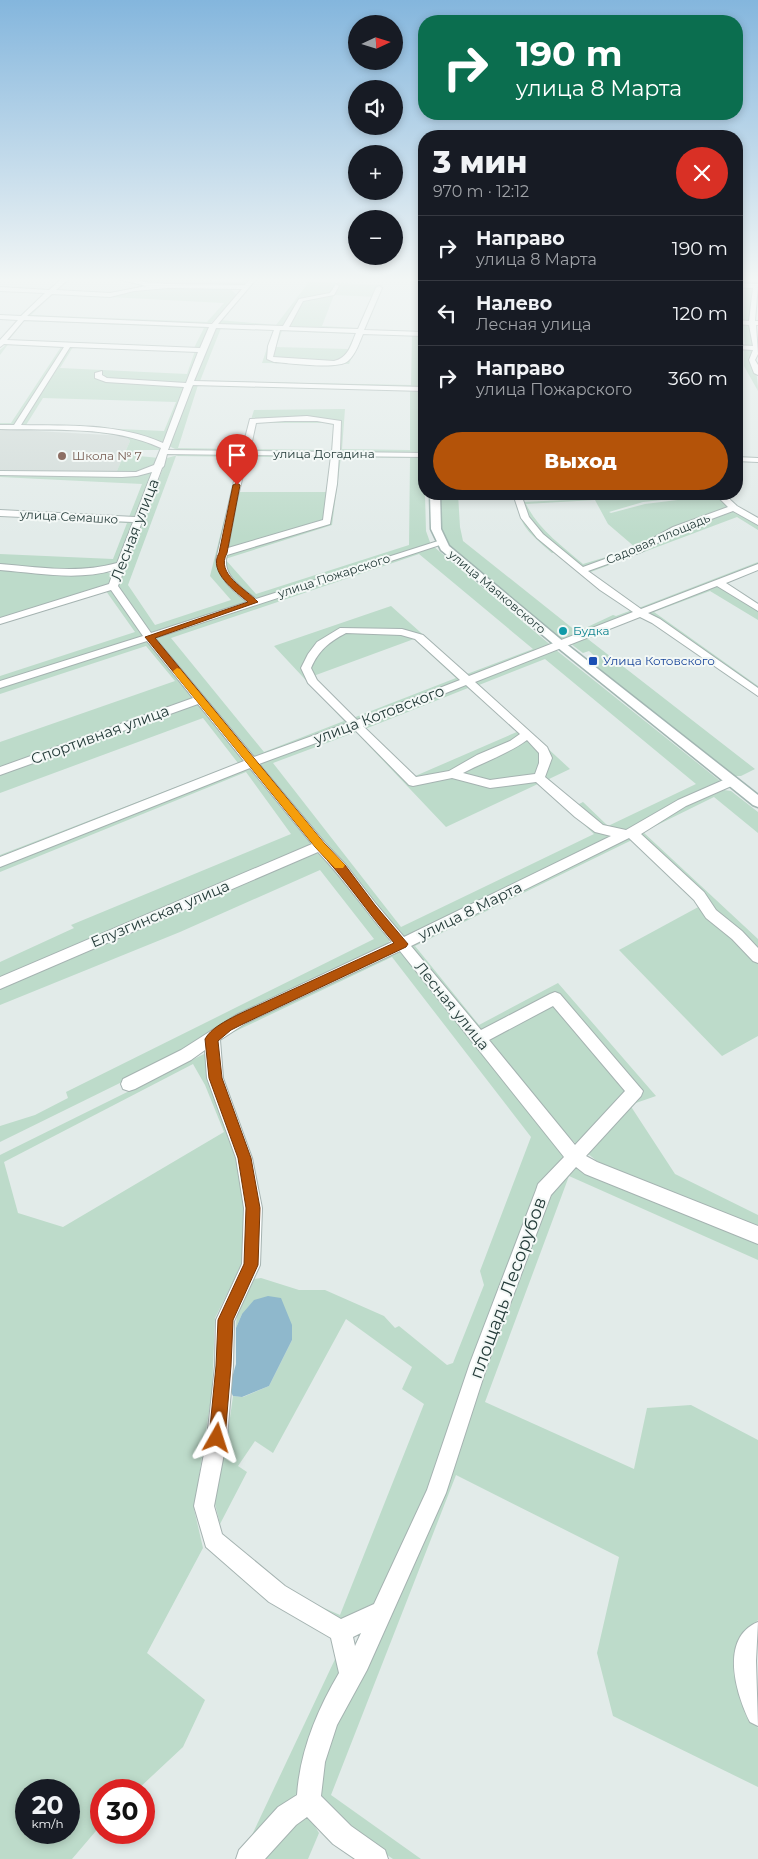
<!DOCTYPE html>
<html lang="ru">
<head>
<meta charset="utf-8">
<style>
  body { margin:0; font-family:Montserrat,sans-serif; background:#242831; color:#f1f3f6; height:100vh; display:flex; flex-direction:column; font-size:19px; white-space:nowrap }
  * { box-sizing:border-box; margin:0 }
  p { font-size:16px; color:#9ea1a6 }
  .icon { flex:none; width:28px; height:28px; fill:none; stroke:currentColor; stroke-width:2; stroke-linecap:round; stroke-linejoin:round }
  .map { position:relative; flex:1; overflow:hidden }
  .panel { position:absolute; left:418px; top:130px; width:325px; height:370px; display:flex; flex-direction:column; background:#171b24; border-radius:20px; box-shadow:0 2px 8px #0003 }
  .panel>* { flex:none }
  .hud { position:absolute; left:418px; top:15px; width:325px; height:105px; border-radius:20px; box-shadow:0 2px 8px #0003; background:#0b6e4f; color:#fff; overflow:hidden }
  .needle { width:32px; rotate:86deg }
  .tools { position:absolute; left:348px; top:15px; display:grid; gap:10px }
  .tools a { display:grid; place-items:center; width:55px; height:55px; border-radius:50%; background:#171b24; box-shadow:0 2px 8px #0003; font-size:25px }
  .speed { position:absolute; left:15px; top:1779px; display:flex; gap:10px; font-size:25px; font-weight:700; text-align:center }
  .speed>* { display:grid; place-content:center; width:65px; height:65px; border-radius:50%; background:#171b24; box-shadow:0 2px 8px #0003; line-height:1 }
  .speed small { font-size:12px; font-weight:400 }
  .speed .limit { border:8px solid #d22; background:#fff; color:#111 }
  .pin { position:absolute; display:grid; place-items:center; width:42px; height:42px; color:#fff; margin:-51px -21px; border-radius:50% 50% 50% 0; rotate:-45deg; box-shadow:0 0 5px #0007 }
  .pin .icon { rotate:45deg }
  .me { position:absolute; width:55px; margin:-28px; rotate:6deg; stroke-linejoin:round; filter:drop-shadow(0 0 4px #0008) }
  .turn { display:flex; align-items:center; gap:18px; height:105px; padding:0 15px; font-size:22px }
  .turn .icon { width:65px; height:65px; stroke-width:2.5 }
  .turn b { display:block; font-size:35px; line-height:42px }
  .round { display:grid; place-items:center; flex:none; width:52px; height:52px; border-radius:26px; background:#242831 }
  .headline { display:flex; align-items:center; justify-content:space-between; height:85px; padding:0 15px }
  h1 { font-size:30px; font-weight:800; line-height:38px }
  .action { display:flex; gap:10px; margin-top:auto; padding:10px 15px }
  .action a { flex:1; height:58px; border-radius:30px; background:#b45309; color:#fff; font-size:20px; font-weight:800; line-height:58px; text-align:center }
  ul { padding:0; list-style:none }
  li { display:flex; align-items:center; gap:15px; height:65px; padding:0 15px; border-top:1px solid #363941 }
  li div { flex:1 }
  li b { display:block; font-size:19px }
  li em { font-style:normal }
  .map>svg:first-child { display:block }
</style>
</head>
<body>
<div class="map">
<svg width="758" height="1859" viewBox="0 0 758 1859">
  <rect width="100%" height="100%" fill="#e2ebe9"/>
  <polygon fill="#d1dbd8" points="0,429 126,436 130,441 116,473 0,471"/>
  <g fill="#bddbca" fill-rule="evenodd">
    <polygon points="119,277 242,282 247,277 253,277 242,287 144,283"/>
    <polygon points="309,282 383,285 378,297 334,295 322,326 358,328 357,330 218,324 219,320 276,325"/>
    <polygon points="736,285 754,288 755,346 736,346 745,345 743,324 745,289 736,288"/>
    <path d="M 155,287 L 230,289 L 237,295 L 210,324 L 26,317 L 51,294 L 115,296 L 127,292 ZM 53,294 L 223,303 L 224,303 L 207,322 L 31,315 Z"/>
    <path d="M 22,320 L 210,326 L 200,348 L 197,349 L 6,341 ZM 24,321 L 204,328 L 194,348 L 8,341 Z"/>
    <path d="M 216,327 L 424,335 L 424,387 L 193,382 ZM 221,328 L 273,330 L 262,363 L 349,364 L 362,334 L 412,336 L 411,385 L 200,381 ZM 282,331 L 355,334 L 348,349 L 276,347 Z"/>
    <polygon points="8,343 66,345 15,425 0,426 0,423 11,423 61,347 9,343 0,355 0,350"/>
    <path d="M 70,346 L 167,349 L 199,352 L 187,383 L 115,379 L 101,376 L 101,373 L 96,373 L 95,375 L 105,381 L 187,386 L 166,440 L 160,442 L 143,435 L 119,431 L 21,426 ZM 73,347 L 195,351 L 187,374 L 60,368 ZM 43,398 L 176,402 L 164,431 L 26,425 Z"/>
    <path d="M 754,348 C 754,364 758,377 758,391 L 744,366 L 744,350 L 736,349 Z"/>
    <path d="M 193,385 L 424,390 L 424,453 L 177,450 L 169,446 ZM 198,385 L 410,390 L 410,450 L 342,449 L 345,409 L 254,410 L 242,449 L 178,448 ZM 256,423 L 336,423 L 333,450 L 251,449 Z"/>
    <polygon points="90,432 127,435 163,448 162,450 141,450 139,456 159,458 157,465 133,473 116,473 130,441 126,436"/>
    <path d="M 182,454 L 243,455 L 219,568 L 251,602 L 152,634 L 118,585 L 167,458 ZM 176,456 L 240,457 L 210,576 L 231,600 L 155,625 L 128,585 Z"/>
    <path d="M 247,455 L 335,455 L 325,522 L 225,551 L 234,501 ZM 248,457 L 332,457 L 328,492 L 238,492 Z"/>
    <path d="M 339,455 L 424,456 L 426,531 L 431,545 L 256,600 L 234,584 L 222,567 L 225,554 L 329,523 ZM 341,457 L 410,458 L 409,545 L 256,594 L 225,559 L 332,525 Z"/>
    <polygon points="154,470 136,515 128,519 0,512 129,517 142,484 0,477 0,474 122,476 139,475"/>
    <polygon points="438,494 458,494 460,527 463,541 581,635 561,640 447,546 439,525"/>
    <path d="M 514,494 L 523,518 L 637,612 L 585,633 L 581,630 L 613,615 L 616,616 L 632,610 L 556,552 L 552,553 C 526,530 521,528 514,494 Z"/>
    <path d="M 519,494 L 520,497 L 605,494 L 716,494 L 643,502 L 609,512 L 611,513 L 645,504 L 718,495 L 732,508 L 675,528 L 637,549 L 583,569 C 558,548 533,533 521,502 L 567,500 L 567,498 L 520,500 ZM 595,500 L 608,524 L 636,548 L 583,564 C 562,546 538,529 526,504 Z"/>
    <polygon points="734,510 758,524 758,530 737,517 588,573 585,570 677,529"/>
    <polygon points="0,514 130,521 132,523 116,565 75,570 0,565 0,554 113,559 127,523"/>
    <path d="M 433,546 L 553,647 L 468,679 L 420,636 L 343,629 L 304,668 L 351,725 L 255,760 L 154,637 ZM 419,554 L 533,649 L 467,674 L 391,606 L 274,646 L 344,721 L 264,752 L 171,638 Z"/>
    <polygon points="758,562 758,566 639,611 636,609"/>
    <polygon points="0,569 107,572 112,575 109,583 105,586 0,619"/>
    <polygon points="718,585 758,610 758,620 710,591 654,612 758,686 758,691 645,613"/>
    <polygon points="111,589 145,636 0,684 0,676 135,632 106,591"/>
    <path d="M 344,631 L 401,633 L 417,638 L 464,681 L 355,724 L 314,681 L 309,668 L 314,653 ZM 414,639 L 456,678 L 353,718 L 317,682 L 316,675 Z"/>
    <polygon points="584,636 755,769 741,776 731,776 599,670 593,661 598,659 589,651 583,653 571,644 571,642"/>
    <polygon points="147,639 196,698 0,770 0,742 175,681 146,646 0,694 0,686"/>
    <path d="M 556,650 L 720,781 L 719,785 L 630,831 L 601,828 L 542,778 L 550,762 L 470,682 ZM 545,659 L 696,784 L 608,826 L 583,802 L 577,805 L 549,779 L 570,769 L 479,685 Z"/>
    <path d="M 467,683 L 525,734 L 451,773 L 414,780 L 357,726 ZM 468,688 L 519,731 L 413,777 L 365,729 Z"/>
    <polygon points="199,702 249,762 0,860 0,855 238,763 203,718 0,793 0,773"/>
    <path d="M 353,728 L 412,784 L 453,776 L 490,786 L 539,780 L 576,815 L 621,834 L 408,938 L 398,936 L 258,764 ZM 356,732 L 446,827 L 540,783 L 594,834 L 401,927 L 273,763 Z"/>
    <polygon points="527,737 543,753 538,777 491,783 457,774"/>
    <polygon points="251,765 312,841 306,848 0,979 0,962 74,928 71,925 291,834 246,772 0,872 0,865"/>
    <polygon points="724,790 731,791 758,812 758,833 714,797 643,832 758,939 758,951 715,913 641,838 643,832 684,807"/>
    <polygon points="626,839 634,839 415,946 479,1025 558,983 656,1096 630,1105 675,1174 758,1215 758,1227 756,1228 598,1162 576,1144 541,1106 409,947"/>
    <polygon points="310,853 323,854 390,938 387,948 185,1051 0,1142 0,1126 35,1115 68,1098 66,1092 374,939 320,870 180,932 0,1005 0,987"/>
    <polygon points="702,905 758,961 758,1036 722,1056 619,950"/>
    <path d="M 400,951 L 463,1026 L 562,1151 L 565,1159 L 430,1489 L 379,1605 L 338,1622 L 292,1594 L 340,1615 L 424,1404 L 402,1389 L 412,1367 L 346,1319 L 273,1453 L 255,1441 L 238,1466 L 247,1472 L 220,1524 L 214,1500 L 227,1439 L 233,1396 L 243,1397 L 269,1386 L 292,1340 L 242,1314 L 236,1328 C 236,1309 244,1295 254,1279 L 261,1278 L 299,1290 L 325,1290 L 384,1316 L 395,1328 L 399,1326 L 447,1365 L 453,1363 L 484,1285 L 480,1271 L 531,1137 L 392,957 L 219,1039 L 230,1030 L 395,952 Z"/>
    <path d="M 208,1052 L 239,1160 L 245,1209 L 244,1260 L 215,1318 L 212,1392 L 194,1509 L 203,1548 L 147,1653 L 205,1700 L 183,1747 L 137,1790 L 101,1790 L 101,1825 L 72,1859 L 0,1859 L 0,1155 ZM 193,1064 L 205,1085 L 224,1132 L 63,1227 L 18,1213 L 4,1162 ZM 26,1790 L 69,1790 L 69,1832 L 26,1832 Z"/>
    <polygon points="577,1167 758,1241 758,1260 569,1176 485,1402 634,1469 647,1408 691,1405 758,1440 758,1620 742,1637 744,1705 758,1728 758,1787 613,1716 597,1653 619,1557 456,1475 331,1795 421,1859 393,1859 350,1829 328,1810 318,1792 321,1765 549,1192 569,1171"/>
    <polygon points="337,1655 339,1677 302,1795 243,1854"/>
    <polygon points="308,1815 319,1833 308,1859 260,1859 286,1828"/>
  </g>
  <polygon fill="#8fb8cc" points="268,1296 281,1298 292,1325 292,1340 269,1386 242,1397 233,1396 229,1388 236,1364 236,1328 242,1314 254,1300"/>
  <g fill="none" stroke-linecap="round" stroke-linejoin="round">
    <g stroke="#8fb8cc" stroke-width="2">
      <polyline points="736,282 758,284"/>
      <polyline points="421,411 422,337 424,327"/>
    </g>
    <polyline stroke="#8fb8cc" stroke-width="2.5" points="421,419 421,410"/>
    <defs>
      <g id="street">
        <path d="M 64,277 L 71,277 L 56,290 L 110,293 L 146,286 L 110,277 L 129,277 L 144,282 L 168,284 L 245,285 L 252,277 L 258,277 L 218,324 L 283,326 L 299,299 L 330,293 L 336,284 L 339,286 L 334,295 L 303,301 L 289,327 L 358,329 L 376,288 L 379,286 L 382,288 L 364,330 L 424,332 L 424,336 L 363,334 C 359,343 356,354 348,361 C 338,370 289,363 274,362 L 267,359 L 268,346 L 274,330 L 216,328 L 194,381 L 424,387 L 424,391 L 193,385 L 192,387 L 168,450 L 247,451 L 243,446 L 250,419 L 307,416 L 341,421 L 340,452 L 424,453 L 424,457 L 339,456 L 337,484 L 330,524 L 227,555 C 221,575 242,588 256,599 L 438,541 L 444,541 L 446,543 L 155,638 L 254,757 L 348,723 L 308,683 L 301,668 L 308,654 L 317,642 L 340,628 L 402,629 L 423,635 L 469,676 L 633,612 L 600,590 L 537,538 L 521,518 L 513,494 L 521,494 L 529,517 L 543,534 L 583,567 L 635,548 L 673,527 L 728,507 L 715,494 L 724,494 L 737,506 L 758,518 L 758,525 L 733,511 L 679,531 L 641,552 L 588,571 L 641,609 L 758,564 L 758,570 L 726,583 L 758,604 L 758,611 L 717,586 L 648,613 L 660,619 L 758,688 L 758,696 L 652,623 L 640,617 L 475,682 L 547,747 L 552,758 L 545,777 L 603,825 L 626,830 L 678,800 L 728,778 L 736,778 L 738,781 L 736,784 L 686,806 L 641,834 L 704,892 L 716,910 L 742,931 L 758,948 L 758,963 L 753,961 L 732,939 L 706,918 L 694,900 L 629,838 L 411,946 L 481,1030 L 550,994 L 555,992 L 560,994 L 643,1091 L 641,1096 L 586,1156 L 597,1162 L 758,1226 L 758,1244 L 585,1174 L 576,1167 L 551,1195 L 488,1363 L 446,1493 L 367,1670 L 337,1725 L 325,1762 L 321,1796 L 351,1826 L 385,1850 L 388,1859 L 355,1859 L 333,1844 L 307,1817 L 296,1825 L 265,1859 L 236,1859 L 239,1850 L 278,1807 L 297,1795 C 300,1751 317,1710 339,1673 L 331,1638 L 269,1602 L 206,1547 L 194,1506 L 207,1438 L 215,1366 L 216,1320 L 242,1264 L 244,1208 L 236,1158 L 207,1078 L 205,1050 L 191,1060 L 135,1089 L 129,1091 L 123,1089 L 121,1084 L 123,1079 L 181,1050 L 236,1015 L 392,942 C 367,913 345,880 318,852 L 0,989 L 0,977 L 312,844 L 250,768 L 0,867 L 0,857 L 244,761 L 198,704 L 0,775 L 0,767 L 193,698 L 147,641 L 0,688 L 0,681 L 143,636 L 111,590 L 0,624 L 0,618 L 109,584 L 114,570 C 77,581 38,573 0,570 L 0,564 C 39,567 78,574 117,563 L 133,522 L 0,516 L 0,510 L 135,517 L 152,472 L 137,476 L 122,477 L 0,475 L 0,471 L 136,472 L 154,465 L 161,448 C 111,425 54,431 0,429 L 0,425 L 14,425 L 64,347 L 4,344 L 0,347 L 0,340 L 18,320 L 0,319 L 0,315 L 21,316 L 45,293 L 0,291 L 0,287 L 49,290 ZM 168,288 L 242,289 L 212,324 L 27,316 L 52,294 L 110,297 L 134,291 ZM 24,320 L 209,327 L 200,348 L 7,340 ZM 280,330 L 356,333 C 351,345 348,358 334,361 L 273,357 ZM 70,347 L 198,352 L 186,383 L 107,378 L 102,375 L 102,371 L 95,373 L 95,378 L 106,382 L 184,387 L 163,443 C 119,423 69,426 21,425 ZM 285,421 L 317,421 L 334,424 L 332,452 L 256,451 L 251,446 L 256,423 ZM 167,454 L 240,455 L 216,560 C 218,579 234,591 247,602 L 151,633 L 118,586 L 162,468 L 164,466 ZM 248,455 L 331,456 L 323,520 L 228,548 L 237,500 ZM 346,633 L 401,635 L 415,639 L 460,680 L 357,720 L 317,680 L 311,668 C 319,650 329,642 346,633 ZM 466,685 L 520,734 L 510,741 L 477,755 L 449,771 L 416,777 L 363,726 ZM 354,729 L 409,785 L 413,786 L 452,778 L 490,788 L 536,782 L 575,817 L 595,832 L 611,836 L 404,937 L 376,904 L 346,865 L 325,843 L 259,764 ZM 527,740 L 539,753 L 539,763 L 535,774 L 490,780 L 463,773 C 484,762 508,754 527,740 ZM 400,951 L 564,1157 L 538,1184 L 536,1190 L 470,1363 L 427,1490 L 374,1604 L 341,1619 L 285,1586 L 222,1534 L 214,1506 L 227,1438 L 233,1366 L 234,1321 L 260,1265 L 262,1208 L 252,1158 L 223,1078 L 220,1040 L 246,1023 ZM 553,1006 L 625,1091 L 575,1145 L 489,1040 ZM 361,1633 L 355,1646 L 353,1637 Z"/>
        <polygon points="736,283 758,284 755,321 758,321 758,325 756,325 758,354 755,360 758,365 758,375 754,373 749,360 753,350 736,349 736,345 753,346 749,325 736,324 736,320 749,321 753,288 736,287"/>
        <polygon points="736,457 758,458 758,462 736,461"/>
        <path d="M 758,1622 L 756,1661 L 758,1726 L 750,1722 C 736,1694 719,1638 758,1622 Z"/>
      </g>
      <polygon id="secondary" points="430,494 440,494 441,529 449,546 565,643 758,795 758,807 753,805 557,647 441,550 431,529"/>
    </defs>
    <use href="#street" stroke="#a5b3b1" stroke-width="2"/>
    <use href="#secondary" stroke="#a2b6b2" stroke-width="3"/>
    <use href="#street" fill="#fff" fill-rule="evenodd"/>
    <use href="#secondary" fill="#fff" fill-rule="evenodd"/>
  </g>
  <linearGradient id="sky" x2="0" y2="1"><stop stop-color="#84b6dd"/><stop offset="0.52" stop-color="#f2f6f5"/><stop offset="1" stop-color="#f2f6f5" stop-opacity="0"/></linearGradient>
  <rect width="758" height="537" fill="url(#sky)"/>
  <path fill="#b45309" stroke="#753606" d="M 237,483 L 240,485 L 227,553 C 215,574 246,589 258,602 L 155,638 L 324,843 L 345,865 L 375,905 L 408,944 L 406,947 L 245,1023 L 231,1030 L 218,1041 L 222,1078 L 251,1158 L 260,1208 L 258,1265 L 233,1320 L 231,1366 L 225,1438 L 223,1444 L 217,1446 L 211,1444 L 209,1438 L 216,1366 L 218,1320 L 244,1264 L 246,1208 L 238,1158 L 209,1078 L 205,1039 C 211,1028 226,1021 237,1015 L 394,943 C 367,912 345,878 316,848 L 145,637 L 248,602 C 235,591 208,572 219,553 L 233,485 Z"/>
  <polygon fill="#f59e0b" points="177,668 180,669 324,843 343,863 345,865 343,868 335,868 316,848 174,673 173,671"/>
  <circle fill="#8d6e63" stroke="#f3f8f6" stroke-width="2" cx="62" cy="456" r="5"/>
  <circle fill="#0f9aa8" stroke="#f3f8f6" stroke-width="2" cx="563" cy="631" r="5"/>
  <rect fill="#1a4fb4" stroke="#f3f8f6" stroke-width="2" x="588" y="656" width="10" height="10" rx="2.5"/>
  <g text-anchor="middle" stroke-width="4" stroke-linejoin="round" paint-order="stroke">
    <g font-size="12" fill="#243b39" stroke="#f3f8f6">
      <text x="324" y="458">улица Догадина</text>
      <text transform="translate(69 517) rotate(3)" y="4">улица Семашко</text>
      <text transform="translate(658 539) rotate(-23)" y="4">Садовая площадь</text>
      <text transform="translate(334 576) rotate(-18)" y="4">улица Пожарского</text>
      <text transform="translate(497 592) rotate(40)" y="4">улица Маяковского</text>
    </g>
    <g font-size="12" fill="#785e54" stroke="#f3f8f6" text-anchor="start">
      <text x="72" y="460">Школа № 7</text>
    </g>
    <g font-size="12" fill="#0d838f" stroke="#f3f8f6" text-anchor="start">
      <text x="573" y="635">Будка</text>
    </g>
    <g font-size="12" fill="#164399" stroke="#f3f8f6" text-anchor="start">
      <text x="603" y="665">Улица Котовского</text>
    </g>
    <g font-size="15" fill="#243b39" stroke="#f3f8f6">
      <text transform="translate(135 530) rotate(-69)" y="5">Лесная улица</text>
      <text transform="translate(379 715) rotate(-21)" y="5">улица Котовского</text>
      <text transform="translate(100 735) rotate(-20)" y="5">Спортивная улица</text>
      <text transform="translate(470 911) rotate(-26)" y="5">улица 8 Марта</text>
      <text transform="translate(160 914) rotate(-23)" y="5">Елузгинская улица</text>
      <text transform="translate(452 1006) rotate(51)" y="5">Лесная улица</text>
    </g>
    <g font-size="18" fill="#243b39" stroke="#f3f8f6">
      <text transform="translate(508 1288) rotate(-70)" y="6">площадь Лесорубов</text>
    </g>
  </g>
</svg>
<div class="tools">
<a><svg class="needle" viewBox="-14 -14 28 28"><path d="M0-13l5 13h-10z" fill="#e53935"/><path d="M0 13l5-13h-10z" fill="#9ea1a6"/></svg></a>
<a><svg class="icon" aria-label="sound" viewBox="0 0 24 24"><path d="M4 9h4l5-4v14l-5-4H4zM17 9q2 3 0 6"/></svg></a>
<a>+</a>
<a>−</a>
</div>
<div class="speed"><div>20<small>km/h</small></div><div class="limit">30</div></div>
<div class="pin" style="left:237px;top:485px;background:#d93025"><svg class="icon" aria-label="arrive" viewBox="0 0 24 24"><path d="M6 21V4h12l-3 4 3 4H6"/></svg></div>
<svg class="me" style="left:217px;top:1438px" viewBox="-20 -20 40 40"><path d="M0-17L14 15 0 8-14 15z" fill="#b45309" stroke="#fff" stroke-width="4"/></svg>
<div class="hud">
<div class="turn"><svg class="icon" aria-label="right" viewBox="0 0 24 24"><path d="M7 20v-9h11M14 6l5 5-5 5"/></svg><div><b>190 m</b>улица 8 Марта</div></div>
</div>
<section class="panel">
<div class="headline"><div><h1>3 мин</h1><p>970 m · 12:12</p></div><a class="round" style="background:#d93025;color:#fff"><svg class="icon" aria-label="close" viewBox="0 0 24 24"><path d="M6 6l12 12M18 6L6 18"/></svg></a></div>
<ul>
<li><svg class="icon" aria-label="right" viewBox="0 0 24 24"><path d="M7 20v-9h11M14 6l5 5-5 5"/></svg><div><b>Направо</b><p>улица 8 Марта</p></div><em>190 m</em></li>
<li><svg class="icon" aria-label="left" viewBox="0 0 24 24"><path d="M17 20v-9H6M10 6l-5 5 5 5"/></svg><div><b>Налево</b><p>Лесная улица</p></div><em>120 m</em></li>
<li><svg class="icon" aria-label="right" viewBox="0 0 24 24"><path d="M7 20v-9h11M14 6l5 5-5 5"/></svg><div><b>Направо</b><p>улица Пожарского</p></div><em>360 m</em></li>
</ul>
<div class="action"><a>Выход</a></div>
</section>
</div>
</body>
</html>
